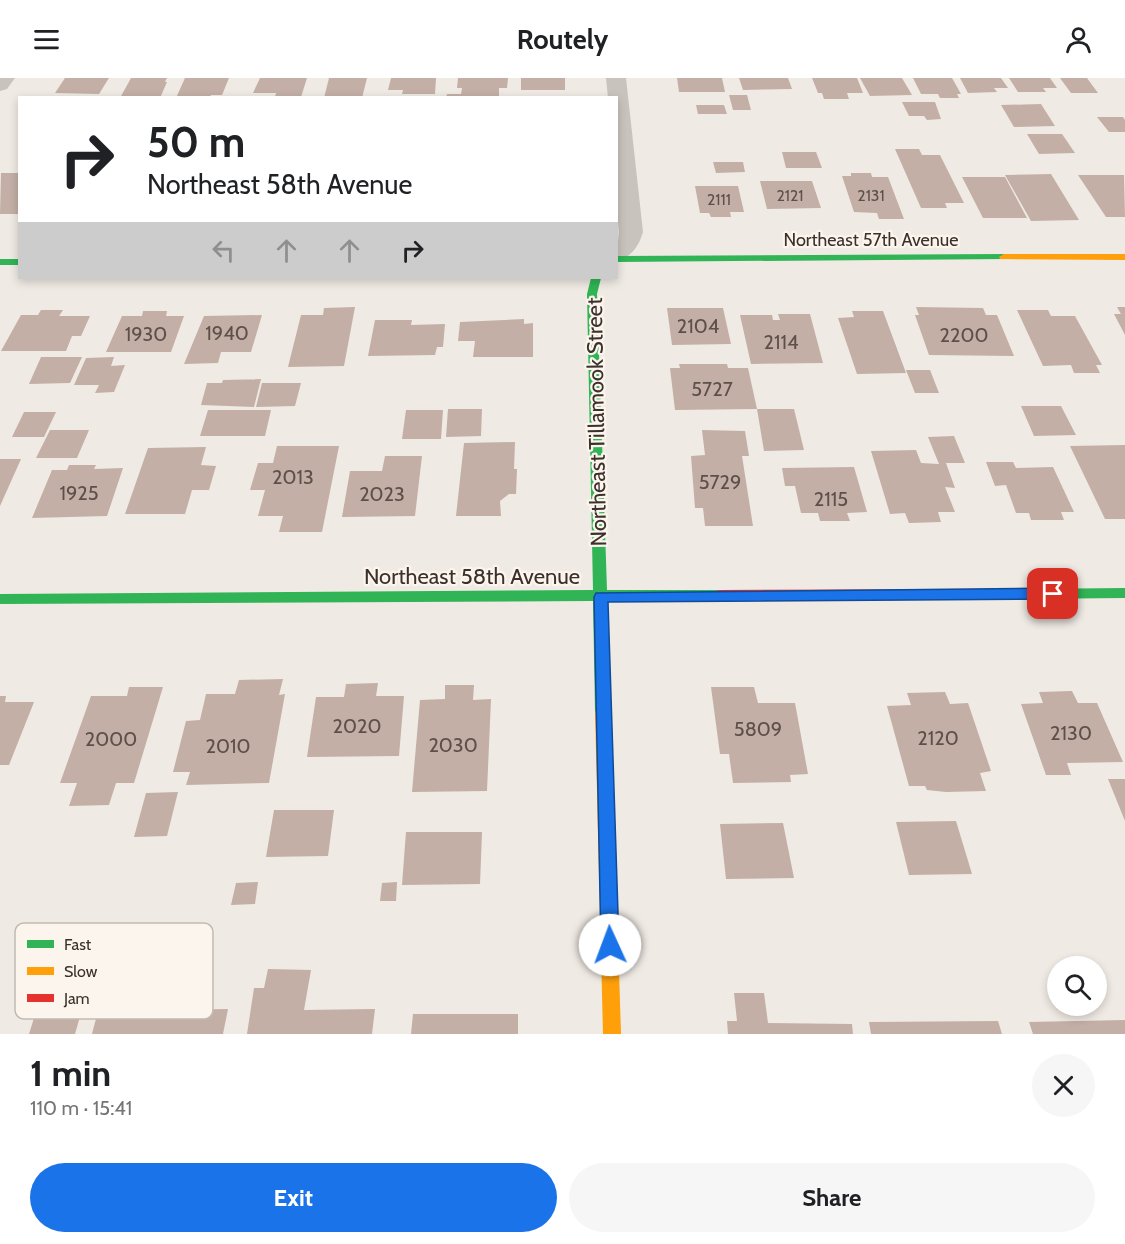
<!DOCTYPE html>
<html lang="en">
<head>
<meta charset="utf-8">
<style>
  body { margin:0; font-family:Cabin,sans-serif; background:#f6f6f6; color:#202124; height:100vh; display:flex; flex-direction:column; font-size:22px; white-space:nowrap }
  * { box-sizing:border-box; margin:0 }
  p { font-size:20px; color:#757577 }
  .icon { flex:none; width:33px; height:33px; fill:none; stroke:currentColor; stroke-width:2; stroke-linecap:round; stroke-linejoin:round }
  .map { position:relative; height:956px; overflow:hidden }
  .drawer { display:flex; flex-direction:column; background:#fff; flex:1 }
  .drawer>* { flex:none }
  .hud { position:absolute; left:18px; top:18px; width:600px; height:183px; border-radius:0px; box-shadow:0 3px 9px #0003; background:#fff; color:#202124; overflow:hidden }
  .controls { position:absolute; left:1047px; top:878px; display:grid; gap:12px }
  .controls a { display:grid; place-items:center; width:60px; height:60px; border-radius:50%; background:#fff; box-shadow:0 3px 9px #0003; font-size:30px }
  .pin { position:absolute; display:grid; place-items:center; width:51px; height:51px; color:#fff; margin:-26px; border-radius:12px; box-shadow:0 3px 9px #0006 }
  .me { position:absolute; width:66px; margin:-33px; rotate:358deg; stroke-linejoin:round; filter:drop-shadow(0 0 4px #0008) }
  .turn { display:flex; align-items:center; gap:21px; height:126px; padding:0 30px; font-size:27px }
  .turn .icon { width:78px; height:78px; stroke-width:2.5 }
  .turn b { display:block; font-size:42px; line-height:51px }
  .lanes { display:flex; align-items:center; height:57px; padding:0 30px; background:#0003; justify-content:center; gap:30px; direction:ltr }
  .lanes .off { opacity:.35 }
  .round { display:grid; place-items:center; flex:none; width:63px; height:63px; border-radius:32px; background:#f6f6f6 }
  .headline { display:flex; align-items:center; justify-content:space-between; height:102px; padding:0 30px }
  h1 { font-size:36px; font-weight:700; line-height:45px }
  .cta { display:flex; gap:12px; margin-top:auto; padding:12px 30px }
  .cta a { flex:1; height:69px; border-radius:36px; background:#1a73e8; color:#fff; font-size:24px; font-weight:700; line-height:69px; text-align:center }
  .cta a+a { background:#f6f6f6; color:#202124 }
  header { display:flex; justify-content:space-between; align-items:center; height:78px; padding:0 30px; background:#fff; font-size:27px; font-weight:700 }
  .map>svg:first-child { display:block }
</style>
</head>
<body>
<header><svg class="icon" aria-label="menu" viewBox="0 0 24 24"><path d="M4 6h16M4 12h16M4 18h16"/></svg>Routely<svg class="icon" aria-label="person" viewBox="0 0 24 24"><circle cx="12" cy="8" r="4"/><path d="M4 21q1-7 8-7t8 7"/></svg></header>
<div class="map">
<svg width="1125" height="956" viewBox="0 0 1125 956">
  <rect width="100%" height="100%" fill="#f0eae4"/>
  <g fill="#c3afa6">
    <polygon points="65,0 109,0 99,16 55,15"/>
    <polygon points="131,0 167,0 165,4 167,4 160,20 120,20"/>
    <polygon points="185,0 229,0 222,17 211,17 209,20 176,20"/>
    <polygon points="260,0 307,0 301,19 275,19 276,15 253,15"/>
    <polygon points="329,0 367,0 362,20 324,20"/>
    <polygon points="391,0 436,0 435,16 402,16 403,12 388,12"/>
    <polygon points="458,0 508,0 507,10 499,10 499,19 446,20 447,16 461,16 462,10 457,10"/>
    <rect x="521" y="0" width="44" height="12"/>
    <polygon points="677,0 722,0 725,14 679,14"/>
    <polygon points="739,0 788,0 792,11 743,12"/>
    <polygon points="812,0 857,0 863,15 847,15 849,21 824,21 822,15 818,15"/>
    <polygon points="860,0 902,0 912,17 870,18"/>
    <polygon points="913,0 952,0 961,16 957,16 959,20 940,20 938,16 921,16"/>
    <polygon points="960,0 1001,0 1008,10 994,10 997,14 968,15"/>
    <polygon points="1009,0 1050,0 1057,10 1043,10 1046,14 1018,14"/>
    <polygon points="1060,0 1087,0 1098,15 1071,15"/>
    <polygon points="729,17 747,17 751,32 733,32"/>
    <polygon points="902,24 935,24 941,41 927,42 924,38 909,38"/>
    <polygon points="1041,26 1055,48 1014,49 1001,27"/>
    <polygon points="696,27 724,27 727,36 698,36"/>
    <polygon points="1097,39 1123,39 1125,42 1125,54 1109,54"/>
    <polygon points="1027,56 1062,56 1075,75 1039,76"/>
    <polygon points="895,71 919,71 922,77 940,77 964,125 945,125 947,130 921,130"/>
    <polygon points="782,74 816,74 822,90 786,90"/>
    <polygon points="713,84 743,84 745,94 716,95"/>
    <polygon points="1,95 20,95 20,136 0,136"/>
    <polygon points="851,95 871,95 872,99 888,99 904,141 879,141 877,135 854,134 842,98 851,98"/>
    <polygon points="1051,96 1079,142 1031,143 1005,97"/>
    <polygon points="1078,97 1124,97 1125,139 1106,139"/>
    <polygon points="962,99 1005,99 1027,140 983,140"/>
    <polygon points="760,103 812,103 821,130 767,131"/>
    <polygon points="695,108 738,108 744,134 730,134 731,139 711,139 709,135 700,135"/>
    <polygon points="355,229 344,288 288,289 301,237 323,237 324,230"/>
    <polygon points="916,229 983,230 986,237 997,237 1014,278 929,277 915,237 919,237"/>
    <polygon points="1117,229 1125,229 1125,257 1114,236 1121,236"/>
    <polygon points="667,230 723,230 731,266 672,267"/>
    <polygon points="41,232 63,232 59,238 90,238 81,258 72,258 66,273 1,273 21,237 38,237"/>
    <polygon points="1017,232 1048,232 1051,238 1075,238 1102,287 1096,287 1100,295 1074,295 1071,287 1043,288"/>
    <polygon points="143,233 167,233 166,238 184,238 171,274 106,274 122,238 142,238"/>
    <polygon points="852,233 883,233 906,295 857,296 838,240 854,239"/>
    <polygon points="778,236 810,236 823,285 751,286 740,237 772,237 773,242 780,242"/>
    <polygon points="262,237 251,274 221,274 218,285 184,286 204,238"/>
    <polygon points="524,241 524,246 533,245 533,279 473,279 475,263 458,263 460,244"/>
    <polygon points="375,242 412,242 411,247 445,246 443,269 437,269 435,277 368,278"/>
    <polygon points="41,279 82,279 70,305 29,306"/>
    <polygon points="114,279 111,288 125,287 114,314 95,315 99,307 74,307 86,280"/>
    <polygon points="679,286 727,286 728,290 748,290 757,331 675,332 670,290 680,290"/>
    <polygon points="906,292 930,292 939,315 915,315"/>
    <polygon points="261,301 254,329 201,327 207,305 222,305 223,302"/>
    <polygon points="262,305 301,305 295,328 256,329"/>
    <polygon points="1021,328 1061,328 1076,357 1034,358"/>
    <polygon points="448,331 482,331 481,358 446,359"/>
    <polygon points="757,331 794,331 804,372 764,373"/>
    <polygon points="208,332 271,332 265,358 200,358"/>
    <polygon points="406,332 443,332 441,361 402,361"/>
    <polygon points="24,334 56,334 44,359 12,359"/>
    <polygon points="50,352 89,352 77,380 36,380"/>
    <polygon points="702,352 745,353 749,378 742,378 753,448 705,448 703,430 695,430 691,378 705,377"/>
    <polygon points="954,358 965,385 946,385 955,410 945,409 955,434 938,434 941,444 909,445 905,435 890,436 871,373 916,372 921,385 939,386 928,359"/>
    <polygon points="515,364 514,391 517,391 516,416 509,416 500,423 501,438 456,438 464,365"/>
    <polygon points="1125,367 1125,441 1105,441 1070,368"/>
    <polygon points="277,368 339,368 322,454 279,454 283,438 258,438 265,412 250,412 258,385 273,385"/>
    <polygon points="206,369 201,387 216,388 209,412 192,412 185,436 125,436 148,370"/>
    <polygon points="385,378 422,378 415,438 342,439 350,393 382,393"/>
    <polygon points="0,381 21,381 0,428"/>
    <polygon points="986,384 1013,384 1016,390 1053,389 1074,434 1061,434 1064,442 1031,442 1029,435 1016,435 1006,407 995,408"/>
    <polygon points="69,387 96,387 94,391 123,390 107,438 32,440 52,392 67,392"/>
    <polygon points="854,389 867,434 847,435 850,443 820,443 818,435 801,435 795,408 785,408 782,390"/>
    <polygon points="283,601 279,617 285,616 269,705 186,707 190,694 173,694 186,643 200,642 206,616 235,616 239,602"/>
    <polygon points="378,605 376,618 404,618 399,678 307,679 316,619 344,619 346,606"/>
    <polygon points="445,607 474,607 473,622 491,621 487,713 412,714 420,622 445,621"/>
    <polygon points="129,609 163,609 134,705 116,705 109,727 69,728 77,705 60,705 91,618 127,618"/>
    <polygon points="711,609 754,609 758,625 795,625 808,696 790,697 791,704 733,705 729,676 720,676"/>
    <polygon points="1072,613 1078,625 1097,625 1123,684 1067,685 1071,697 1046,697 1021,626 1043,625 1039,614"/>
    <polygon points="945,614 950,626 968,625 991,693 980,695 986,713 946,714 927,712 925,708 909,708 887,628 911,627 907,615"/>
    <polygon points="0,618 6,618 5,624 34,624 9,687 0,687"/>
    <polygon points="1108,701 1125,701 1125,743"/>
    <polygon points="178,714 167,758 134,759 146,715"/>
    <polygon points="274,732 334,732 328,778 266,779"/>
    <polygon points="956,743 972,796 909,797 896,744"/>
    <polygon points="783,745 794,800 726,801 720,746"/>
    <polygon points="406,754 482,754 480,806 402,807"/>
    <polygon points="258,804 255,826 231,827 236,805"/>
    <polygon points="397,804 396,823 380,823 382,805"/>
    <polygon points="268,891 311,892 304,932 375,931 372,956 247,956 254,910 264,910"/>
    <polygon points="172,899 166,932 228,931 223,956 92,956 98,933 127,933 136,900"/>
    <polygon points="89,907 75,956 29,956 44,908"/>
    <polygon points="734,915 764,915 768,945 852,946 853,956 728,956 727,943 737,943"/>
    <polygon points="413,936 518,936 518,956 411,956"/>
    <polygon points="1125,942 1125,956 1033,956 1029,944"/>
    <polygon points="998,943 1002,956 871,956 869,944"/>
  </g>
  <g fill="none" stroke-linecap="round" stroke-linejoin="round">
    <g fill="#c9c3bd" fill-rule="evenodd">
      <polygon points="0,0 15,0 7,11 0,13"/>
      <path d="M 606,0 L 626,0 L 643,154 C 639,168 631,180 616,183 L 619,154 L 616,125 L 616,20 L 608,20 Z"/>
    </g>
    <g fill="#30b455" fill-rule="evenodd">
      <polygon points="1004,176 1009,179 1008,181 616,184 616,178"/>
      <rect x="0" y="181" width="20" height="6"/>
      <polygon points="591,200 601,200 597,216 607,512 720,512 725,513 727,517 725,521 720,522 607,523 611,634 608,639 603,640 598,639 595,634 593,523 0,526 0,516 593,512 587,216"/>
      <polygon points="1125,510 1125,520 1025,521 1020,520 1018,516 1020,512 1025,511"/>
    </g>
    <g fill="#ff9f0a" fill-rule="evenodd">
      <polygon points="1004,176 1125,176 1125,182 1000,181 999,179"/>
      <polygon points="603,628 608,629 611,634 621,956 603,956 595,634 598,629"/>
    </g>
    <polygon fill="#e5322d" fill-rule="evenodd" points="1025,511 1030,512 1032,516 1030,520 1025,521 720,522 715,521 713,517 715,513 720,512"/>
  </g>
  <polygon fill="#1a73e8" stroke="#114b97" stroke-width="1.5" points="1053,510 1060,516 1053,521 608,524 619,867 617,873 610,876 604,873 601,867 594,519 596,515"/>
  <g text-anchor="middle" stroke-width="4.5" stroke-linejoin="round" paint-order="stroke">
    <g font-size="16" fill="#5d504a">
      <text x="790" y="123">2121</text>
      <text x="871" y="123">2131</text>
      <text x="719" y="127">2111</text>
    </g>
    <g font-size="18" fill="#3b302b" stroke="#fbf5ed">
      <text x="871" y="168">Northeast 57th Avenue</text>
    </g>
    <g font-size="20" fill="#5d504a">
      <text x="698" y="255">2104</text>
      <text x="227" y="262">1940</text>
      <text x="146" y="263">1930</text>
      <text x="964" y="264">2200</text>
      <text x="781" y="271">2114</text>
      <text x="712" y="318">5727</text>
      <text x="293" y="406">2013</text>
      <text x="720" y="411">5729</text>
      <text x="79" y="422">1925</text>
      <text x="382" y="423">2023</text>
      <text x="831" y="428">2115</text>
      <text x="357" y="655">2020</text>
      <text x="758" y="658">5809</text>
      <text x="1071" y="662">2130</text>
      <text x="938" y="667">2120</text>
      <text x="111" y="668">2000</text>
      <text x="453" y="674">2030</text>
      <text x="228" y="675">2010</text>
    </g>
    <g font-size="22" fill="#3b302b" stroke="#fbf5ed">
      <text transform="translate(596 344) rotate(-91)" y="8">Northeast Tillamook Street</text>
      <text x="472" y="506">Northeast 58th Avenue</text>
    </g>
  </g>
  <rect x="15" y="845" width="198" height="96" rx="9" fill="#fbf5ed" stroke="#c1bab3" stroke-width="1.5"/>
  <rect x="27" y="862" width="27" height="8" fill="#30b455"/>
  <rect x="27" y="889" width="27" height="8" fill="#ff9f0a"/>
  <rect x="27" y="916" width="27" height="8" fill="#e5322d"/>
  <g font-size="16" fill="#3b302b">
    <text x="64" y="872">Fast</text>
    <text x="64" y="899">Slow</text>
    <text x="64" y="926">Jam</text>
  </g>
</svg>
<div class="controls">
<a><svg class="icon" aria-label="search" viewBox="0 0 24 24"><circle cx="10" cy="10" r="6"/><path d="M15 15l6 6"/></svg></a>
</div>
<div class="pin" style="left:1053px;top:516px;background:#d93025"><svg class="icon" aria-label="arrive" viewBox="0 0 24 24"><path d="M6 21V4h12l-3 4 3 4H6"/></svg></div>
<svg class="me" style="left:610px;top:867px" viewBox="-20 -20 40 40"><circle r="19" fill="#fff"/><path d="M0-13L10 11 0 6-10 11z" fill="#1a73e8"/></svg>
<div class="hud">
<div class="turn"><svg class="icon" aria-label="right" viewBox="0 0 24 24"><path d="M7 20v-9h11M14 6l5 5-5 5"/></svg><div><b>50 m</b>Northeast 58th Avenue</div></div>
<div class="lanes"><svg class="icon off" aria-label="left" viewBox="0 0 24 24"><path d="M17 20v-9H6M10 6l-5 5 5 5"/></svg><svg class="icon off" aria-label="ahead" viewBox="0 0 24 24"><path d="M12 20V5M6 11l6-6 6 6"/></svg><svg class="icon off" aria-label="ahead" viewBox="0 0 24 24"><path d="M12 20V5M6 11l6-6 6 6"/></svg><svg class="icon" aria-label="right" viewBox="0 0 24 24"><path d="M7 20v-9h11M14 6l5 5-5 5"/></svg></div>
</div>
</div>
<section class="drawer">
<div class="headline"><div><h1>1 min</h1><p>110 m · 15:41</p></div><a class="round"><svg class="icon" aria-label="close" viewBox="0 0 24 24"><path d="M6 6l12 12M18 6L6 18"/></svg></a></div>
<div class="cta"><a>Exit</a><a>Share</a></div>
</section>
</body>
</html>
